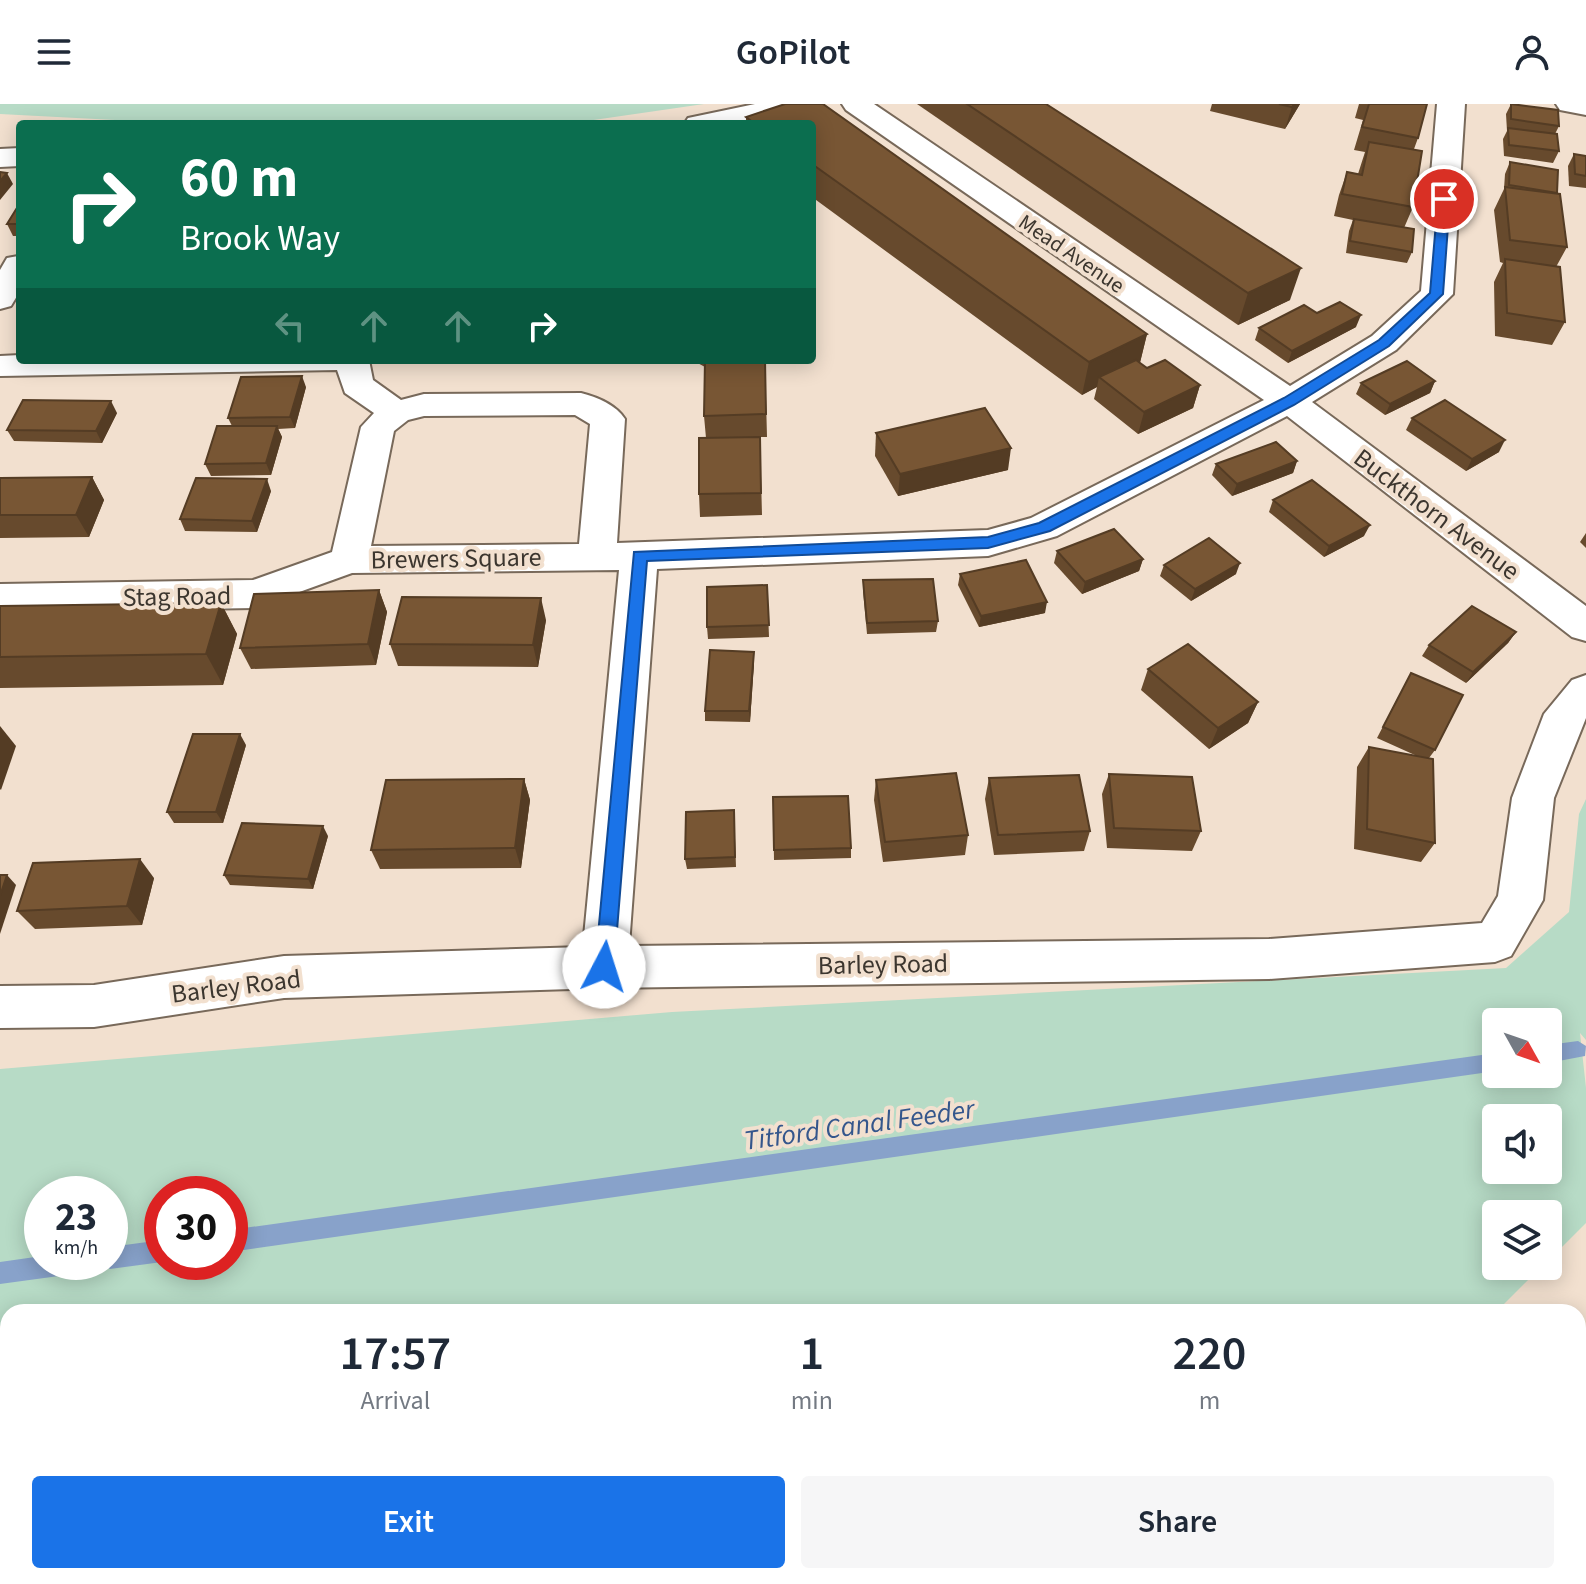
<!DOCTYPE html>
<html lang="en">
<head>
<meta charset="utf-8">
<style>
  body { margin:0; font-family:"Source Sans 3",sans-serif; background:#f6f6f7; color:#1f2937; height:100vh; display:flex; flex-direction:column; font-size:30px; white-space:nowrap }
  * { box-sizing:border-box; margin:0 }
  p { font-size:26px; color:#747a83 }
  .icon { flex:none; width:44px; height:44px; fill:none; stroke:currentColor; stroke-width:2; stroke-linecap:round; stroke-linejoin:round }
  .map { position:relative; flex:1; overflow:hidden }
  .details { position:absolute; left:0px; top:1200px; width:1586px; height:280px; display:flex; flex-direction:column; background:#fff; border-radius:24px 24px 0 0; box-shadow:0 4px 20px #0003 }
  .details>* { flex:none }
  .guide { position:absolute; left:16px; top:16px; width:800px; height:244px; border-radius:8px; box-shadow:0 4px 20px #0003; background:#0b6e4f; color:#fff; overflow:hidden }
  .needle { width:52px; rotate:130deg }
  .buttons { position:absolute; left:1482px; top:904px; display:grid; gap:16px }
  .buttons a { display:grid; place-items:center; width:80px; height:80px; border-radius:8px; background:#fff; box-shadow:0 4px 20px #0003; font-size:40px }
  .speed { position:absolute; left:24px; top:1072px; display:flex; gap:16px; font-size:40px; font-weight:700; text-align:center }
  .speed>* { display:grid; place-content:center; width:104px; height:104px; border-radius:50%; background:#fff; box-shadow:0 4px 20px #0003; line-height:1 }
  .speed small { font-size:20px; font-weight:400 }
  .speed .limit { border:12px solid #d22; background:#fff; color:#111 }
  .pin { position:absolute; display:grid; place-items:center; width:68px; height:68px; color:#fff; margin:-34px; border:4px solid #fff; border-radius:50%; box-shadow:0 2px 8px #0007 }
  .me { position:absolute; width:88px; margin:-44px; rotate:5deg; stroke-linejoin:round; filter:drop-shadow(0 0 6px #0008) }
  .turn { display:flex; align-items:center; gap:28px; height:168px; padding:0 32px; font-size:36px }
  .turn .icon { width:104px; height:104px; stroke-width:2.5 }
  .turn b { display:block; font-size:56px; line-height:68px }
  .lanes { display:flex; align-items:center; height:76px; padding:0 32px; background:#0003; justify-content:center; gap:40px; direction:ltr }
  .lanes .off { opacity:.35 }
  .eta { display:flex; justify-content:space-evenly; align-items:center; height:136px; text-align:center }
  .eta b { font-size:48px; font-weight:600; line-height:56px }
  .action { display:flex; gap:16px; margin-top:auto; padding:16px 32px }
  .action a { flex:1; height:92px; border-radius:8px; background:#1a73e8; color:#fff; font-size:32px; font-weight:600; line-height:92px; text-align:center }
  .action a+a { background:#f6f6f7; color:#1f2937 }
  header { display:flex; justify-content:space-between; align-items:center; height:104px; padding:0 32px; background:#fff; font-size:36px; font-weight:600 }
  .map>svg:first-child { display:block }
</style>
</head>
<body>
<header><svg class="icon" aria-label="menu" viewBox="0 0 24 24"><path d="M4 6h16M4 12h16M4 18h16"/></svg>GoPilot<svg class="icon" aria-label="person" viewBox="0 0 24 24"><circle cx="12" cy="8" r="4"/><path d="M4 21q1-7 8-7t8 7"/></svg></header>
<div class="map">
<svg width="1586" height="1480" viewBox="0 0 1586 1480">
  <rect width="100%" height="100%" fill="#f2e0cf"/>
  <g fill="#b7dbc6" fill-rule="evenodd">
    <polygon points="0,0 704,0 566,20 191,20 0,10"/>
    <path d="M 1586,695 L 1586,936 L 1580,929 L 1586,984 L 1586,1119 L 1548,1157 L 1548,1110 L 1496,1110 L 1496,1162 L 1542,1162 L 1496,1208 L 8,1208 L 8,1223 L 0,1222 L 0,965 L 672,908 L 1506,864 L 1569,808 L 1579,710 ZM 1496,918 L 1548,918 L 1548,970 L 1496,970 ZM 1496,1014 L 1548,1014 L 1548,1066 L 1496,1066 ZM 42,1090 L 110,1090 L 110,1158 L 42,1158 ZM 162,1090 L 230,1090 L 230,1158 L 162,1158 Z"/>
  </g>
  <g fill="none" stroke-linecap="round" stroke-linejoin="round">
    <g fill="#88a2ca" fill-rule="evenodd">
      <polygon points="1578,937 1586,942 1585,952 1548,959 1548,941"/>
      <polygon points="1496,949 1496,967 230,1148 230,1126"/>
      <polygon points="162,1136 162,1158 110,1165 101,1158 110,1158 110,1143"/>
      <polygon points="42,1152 42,1158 92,1158 89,1166 81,1169 0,1180 0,1158"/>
    </g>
    <defs>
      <g id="minor">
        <polygon points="755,0 810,0 806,6 739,20 684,20 688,14"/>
        <path d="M 842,0 L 874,0 L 1290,282 L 1372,232 L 1421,187 L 1437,0 L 1465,0 L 1453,190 L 1396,246 L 1312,298 L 1586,502 L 1586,537 L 1572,533 L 1287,312 L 1057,432 L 988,452 L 657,465 L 629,842 L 1269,835 L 1482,819 L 1498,792 L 1512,694 L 1544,610 L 1572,576 L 1586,571 L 1586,614 L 1554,694 L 1543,796 L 1511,852 L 1495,858 L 1269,875 L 604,884 L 284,894 L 94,923 L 0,924 L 0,882 L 94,881 L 284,852 L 583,843 L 619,466 L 352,469 L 255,504 L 0,508 L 0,480 L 253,476 L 332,448 L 361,323 L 374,309 L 345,289 L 337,266 L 0,272 L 0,252 L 20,251 L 20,256 L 369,256 L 373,276 L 401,296 L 424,290 L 581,289 C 597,293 616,301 625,315 L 617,439 L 988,426 L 1031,414 L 1264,296 L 846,6 ZM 575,311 L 590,320 L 579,440 L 371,442 L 394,327 L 408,316 L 424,312 Z"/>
        <polygon points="1556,0 1586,0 1586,11 1560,6"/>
        <polygon points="20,44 20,62 0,63 0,45"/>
        <polygon points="18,152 20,187 11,202 0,205 0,166 7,154"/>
      </g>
    </defs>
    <use href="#minor" stroke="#78695a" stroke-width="4"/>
    <use href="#minor" fill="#fff" fill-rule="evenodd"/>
  </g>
  <g fill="#674a2d">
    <polygon points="785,0 823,0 1147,230 1140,259 1147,264 1165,256 1200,281 1193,304 1138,330 1094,295 1097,283 1082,291 812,93 812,20 746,20 746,13"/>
    <polygon points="917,0 1046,0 1290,196 1238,221"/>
    <polygon points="1212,0 1300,0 1285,25 1210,7"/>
    <polygon points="1359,0 1427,0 1418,34 1414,45 1413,103 1404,124 1412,148 1407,159 1346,149 1349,127 1353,116 1334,112 1339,91 1347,68 1358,70 1365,48 1354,46 1363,16 1355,14"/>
    <polygon points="1511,0 1559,22 1555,30 1559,47 1553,59 1504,52 1503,35 1507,27 1506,10"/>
    <polygon points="1574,50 1586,52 1586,84 1569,82 1568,62"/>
    <polygon points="1510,58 1557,89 1567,143 1556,163 1565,218 1552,241 1495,232 1494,178 1503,159 1500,158 1494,106 1504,85 1505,70"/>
    <polygon points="20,99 20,132 13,132 7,120"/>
    <polygon points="1317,209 1356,223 1288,259 1255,236 1259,224"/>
    <polygon points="692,256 765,256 767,333 760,333 762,411 700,413 699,390 706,334 704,312 705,263"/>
    <polygon points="1435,277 1430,289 1385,311 1356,290 1361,279"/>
    <polygon points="306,283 295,324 278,325 282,333 271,371 211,372 205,360 232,322 228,314"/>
    <polygon points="117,309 102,339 14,337 7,326"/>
    <polygon points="1412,314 1499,348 1466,367 1406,326"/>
    <polygon points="876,329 1008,366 898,392 875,352"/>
    <polygon points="1297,357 1293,369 1232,392 1212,371 1216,360"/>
    <polygon points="92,373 104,396 89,433 0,434 0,374"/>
    <polygon points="271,387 257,428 185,427 180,415"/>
    <polygon points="1273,396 1364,432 1324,453 1269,408"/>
    <polygon points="1586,429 1586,444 1580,438"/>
    <polygon points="1057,447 1143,455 1139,467 1082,490 1054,459"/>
    <polygon points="1164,461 1236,470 1191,497 1160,472"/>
    <polygon points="960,470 1045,509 979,523 958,481"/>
    <polygon points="863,476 938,517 936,528 867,530 863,487"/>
    <polygon points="767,481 769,533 708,535 707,523"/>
    <polygon points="379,486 387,508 376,561 251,565 240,544"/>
    <polygon points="221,499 237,530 223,581 0,584 0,502"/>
    <polygon points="546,516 538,563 398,562 390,540"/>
    <polygon points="1516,528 1508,539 1466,579 1422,552 1429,541"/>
    <polygon points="754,559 750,618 705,617 705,607"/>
    <polygon points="1148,565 1258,598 1248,619 1209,645 1141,586"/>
    <polygon points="1405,580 1435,646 1429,654 1435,739 1421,758 1354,745 1357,663 1369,643 1417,652 1377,634"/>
    <polygon points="246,641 223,719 174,719 167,708"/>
    <polygon points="1109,670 1201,727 1192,747 1107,744 1102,690"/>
    <polygon points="989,674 1090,727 1084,747 994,751 985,695"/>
    <polygon points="524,675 530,696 521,764 380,765 371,746"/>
    <polygon points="876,676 968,731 965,751 883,758 874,696"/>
    <polygon points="773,693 851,744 851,754 774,756"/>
    <polygon points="734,706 736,763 687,765 685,755"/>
    <polygon points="328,732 313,785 230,781 224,771"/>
    <polygon points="154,774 142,821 35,825 17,807"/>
  </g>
  <g fill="#543c24">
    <polygon points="1294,0 1300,0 1285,25 1292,3"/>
    <polygon points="7,69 13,80 0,96 0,77"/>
    <polygon points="1301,164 1290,196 1238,221 1248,189"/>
    <polygon points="1361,211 1356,223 1288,259 1292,247"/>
    <polygon points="1147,230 1139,262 1099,273 1097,283 1082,291 1089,258"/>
    <polygon points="302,272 306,283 295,324 290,313"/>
    <polygon points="1435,277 1430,289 1385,311 1390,300"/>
    <polygon points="1200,281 1193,304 1138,330 1144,308"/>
    <polygon points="111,297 117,309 102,339 96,327"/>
    <polygon points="277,322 282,333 271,371 266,359"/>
    <polygon points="1505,336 1499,348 1466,367 1472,355"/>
    <polygon points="1011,344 1008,366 898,392 900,370"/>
    <polygon points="1297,357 1293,369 1232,392 1237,380"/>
    <polygon points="92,373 104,396 89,433 76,411"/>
    <polygon points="267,375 271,387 257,428 252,417"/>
    <polygon points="1370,421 1364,432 1324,453 1329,442"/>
    <polygon points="1143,455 1139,467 1082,490 1085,478"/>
    <polygon points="1240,459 1236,470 1191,497 1195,485"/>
    <polygon points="379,486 387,508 376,561 368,540"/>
    <polygon points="541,494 546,516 538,563 533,541"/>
    <polygon points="1047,498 1045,509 979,523 981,512"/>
    <polygon points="221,499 237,530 223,581 206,550"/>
    <polygon points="1516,528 1508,539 1466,579 1473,568"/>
    <polygon points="754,548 754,559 750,618 749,607"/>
    <polygon points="1258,598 1248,619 1209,645 1218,624"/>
    <polygon points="0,622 16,642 1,686 0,685"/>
    <polygon points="240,630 246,641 223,719 216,708"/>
    <polygon points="524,675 530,696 521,764 515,744"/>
    <polygon points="323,722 328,732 313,785 308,775"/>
    <polygon points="140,755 154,774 142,821 127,802"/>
    <polygon points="7,771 16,781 0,830 0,792"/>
    <polygon points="166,1472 186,1472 184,1480 163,1480"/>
  </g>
  <g fill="#785634" stroke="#543c24" stroke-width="2">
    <polygon points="785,0 823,0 1147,230 1089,258 812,60 812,20 755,20 746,13"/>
    <polygon points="967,0 1046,0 1301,164 1248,189"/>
    <polygon points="1279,0 1294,0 1292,3"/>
    <polygon points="1369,0 1427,0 1418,34 1362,23"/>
    <polygon points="1511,0 1558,6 1559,22 1511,15"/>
    <polygon points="1508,24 1557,30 1559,47 1509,41"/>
    <polygon points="1369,38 1422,47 1413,103 1342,90 1347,68 1362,71"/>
    <polygon points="1574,50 1586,52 1586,72 1575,70"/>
    <polygon points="1510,58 1558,66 1557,89 1509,81"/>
    <polygon points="0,68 7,69 0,77"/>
    <polygon points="1505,83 1560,90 1567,143 1510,136"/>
    <polygon points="20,99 20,120 7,120"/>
    <polygon points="1354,115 1414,125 1412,148 1350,137"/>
    <polygon points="1505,155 1560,163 1565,218 1507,209"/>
    <polygon points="1340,198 1361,211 1292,247 1259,224 1304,201 1317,209"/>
    <polygon points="705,256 765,256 766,310 704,312"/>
    <polygon points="1136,256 1147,264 1165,256 1200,281 1144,308 1099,273"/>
    <polygon points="1407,257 1435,277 1390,300 1361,279"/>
    <polygon points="302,272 290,313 228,314 241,273"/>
    <polygon points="23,296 111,297 96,327 7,326"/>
    <polygon points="1445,296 1505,336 1472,355 1412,314"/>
    <polygon points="985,304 1011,344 900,370 876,329"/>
    <polygon points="217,322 277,322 266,359 205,360"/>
    <polygon points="760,333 761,389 699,390 699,334"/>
    <polygon points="1276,338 1297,357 1237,380 1216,360"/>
    <polygon points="92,373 76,411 0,411 0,374"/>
    <polygon points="196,374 267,375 252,417 180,415"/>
    <polygon points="1312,376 1370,421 1329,442 1273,396"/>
    <polygon points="1114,425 1143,455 1085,478 1057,447"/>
    <polygon points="1209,434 1240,459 1195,485 1164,461"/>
    <polygon points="1026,456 1047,498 981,512 960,470"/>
    <polygon points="933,475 938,517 867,519 863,476"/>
    <polygon points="767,481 769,521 707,523 707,483"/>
    <polygon points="379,486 368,540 240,544 254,490"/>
    <polygon points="402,493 541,494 533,541 390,540"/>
    <polygon points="221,499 206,550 0,553 0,502"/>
    <polygon points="1472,502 1516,528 1473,568 1429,541"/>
    <polygon points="1188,540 1258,598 1218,624 1148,565"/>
    <polygon points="710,546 754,548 749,607 705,607"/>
    <polygon points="1411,569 1463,591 1435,646 1383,623"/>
    <polygon points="193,630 240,630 216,708 167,708"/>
    <polygon points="1369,643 1433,655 1435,739 1367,725"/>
    <polygon points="956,669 968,731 885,738 876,676"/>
    <polygon points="1109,670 1192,673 1201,727 1114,724"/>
    <polygon points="1079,671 1090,727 998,731 989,674"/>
    <polygon points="524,675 515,744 371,746 386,676"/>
    <polygon points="848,692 851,744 774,746 773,693"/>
    <polygon points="734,706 735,753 685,755 686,708"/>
    <polygon points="242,719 323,722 308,775 224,771"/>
    <polygon points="140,755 127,802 17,807 33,759"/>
    <polygon points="0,771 7,771 0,792"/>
    <polygon points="8,1422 8,1472 166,1472 163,1480 0,1480 0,1443"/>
    <polygon points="184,1472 1281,1472 1363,1480 182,1480"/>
  </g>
  <polygon fill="#1a73e8" stroke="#114b97" stroke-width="2" points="1444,91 1450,95 1443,190 1389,242 1294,301 1050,427 988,444 647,457 614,863 611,869 604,871 597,869 595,863 634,448 988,433 1039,419 1284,294 1379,236 1430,189 1438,95"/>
  <g text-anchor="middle" stroke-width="8" stroke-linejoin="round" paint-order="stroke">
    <g font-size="22" fill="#3c362f" stroke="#f2e0cf">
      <text transform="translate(1072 149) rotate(34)" y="8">Mead Avenue</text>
    </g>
    <g font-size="26" fill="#3c362f" stroke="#f2e0cf">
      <text transform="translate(1437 410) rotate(37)" y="9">Buckthorn Avenue</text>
      <text transform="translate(456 454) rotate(-1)" y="9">Brewers Square</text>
      <text transform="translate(177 492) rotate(-1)" y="9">Stag Road</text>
      <text transform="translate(883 860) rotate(-1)" y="9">Barley Road</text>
      <text transform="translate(236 882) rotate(-7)" y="9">Barley Road</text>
    </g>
    <g font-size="28" font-style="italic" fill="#34568c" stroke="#f2e0cf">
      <text transform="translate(859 1020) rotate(-8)" y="10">Titford Canal Feeder</text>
    </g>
  </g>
</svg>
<div class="buttons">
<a><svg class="needle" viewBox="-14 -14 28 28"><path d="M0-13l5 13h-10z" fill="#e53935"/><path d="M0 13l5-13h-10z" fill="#747a83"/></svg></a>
<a><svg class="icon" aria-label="sound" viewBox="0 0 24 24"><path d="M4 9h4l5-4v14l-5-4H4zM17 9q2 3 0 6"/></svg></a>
<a><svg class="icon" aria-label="layers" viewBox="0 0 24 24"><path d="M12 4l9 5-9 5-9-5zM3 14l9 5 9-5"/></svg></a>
</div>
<div class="speed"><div>23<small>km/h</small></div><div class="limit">30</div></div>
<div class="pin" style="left:1444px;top:95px;background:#d93025"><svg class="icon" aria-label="arrive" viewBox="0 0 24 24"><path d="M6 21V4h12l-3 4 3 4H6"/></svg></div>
<svg class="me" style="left:604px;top:863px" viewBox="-20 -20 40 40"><circle r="19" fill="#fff"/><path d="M0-13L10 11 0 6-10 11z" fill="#1a73e8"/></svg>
<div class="guide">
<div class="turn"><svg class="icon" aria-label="right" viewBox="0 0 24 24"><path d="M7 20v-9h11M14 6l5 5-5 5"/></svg><div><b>60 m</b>Brook Way</div></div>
<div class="lanes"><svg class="icon off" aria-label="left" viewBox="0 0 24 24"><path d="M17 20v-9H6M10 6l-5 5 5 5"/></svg><svg class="icon off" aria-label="ahead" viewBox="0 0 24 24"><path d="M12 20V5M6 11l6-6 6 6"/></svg><svg class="icon off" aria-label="ahead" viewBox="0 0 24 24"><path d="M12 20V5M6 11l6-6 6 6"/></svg><svg class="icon" aria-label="right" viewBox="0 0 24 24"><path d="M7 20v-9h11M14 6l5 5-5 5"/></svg></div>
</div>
<section class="details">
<div class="eta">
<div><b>17:57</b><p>Arrival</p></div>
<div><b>1</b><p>min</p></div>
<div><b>220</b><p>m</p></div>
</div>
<div class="action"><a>Exit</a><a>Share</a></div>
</section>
</div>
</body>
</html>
